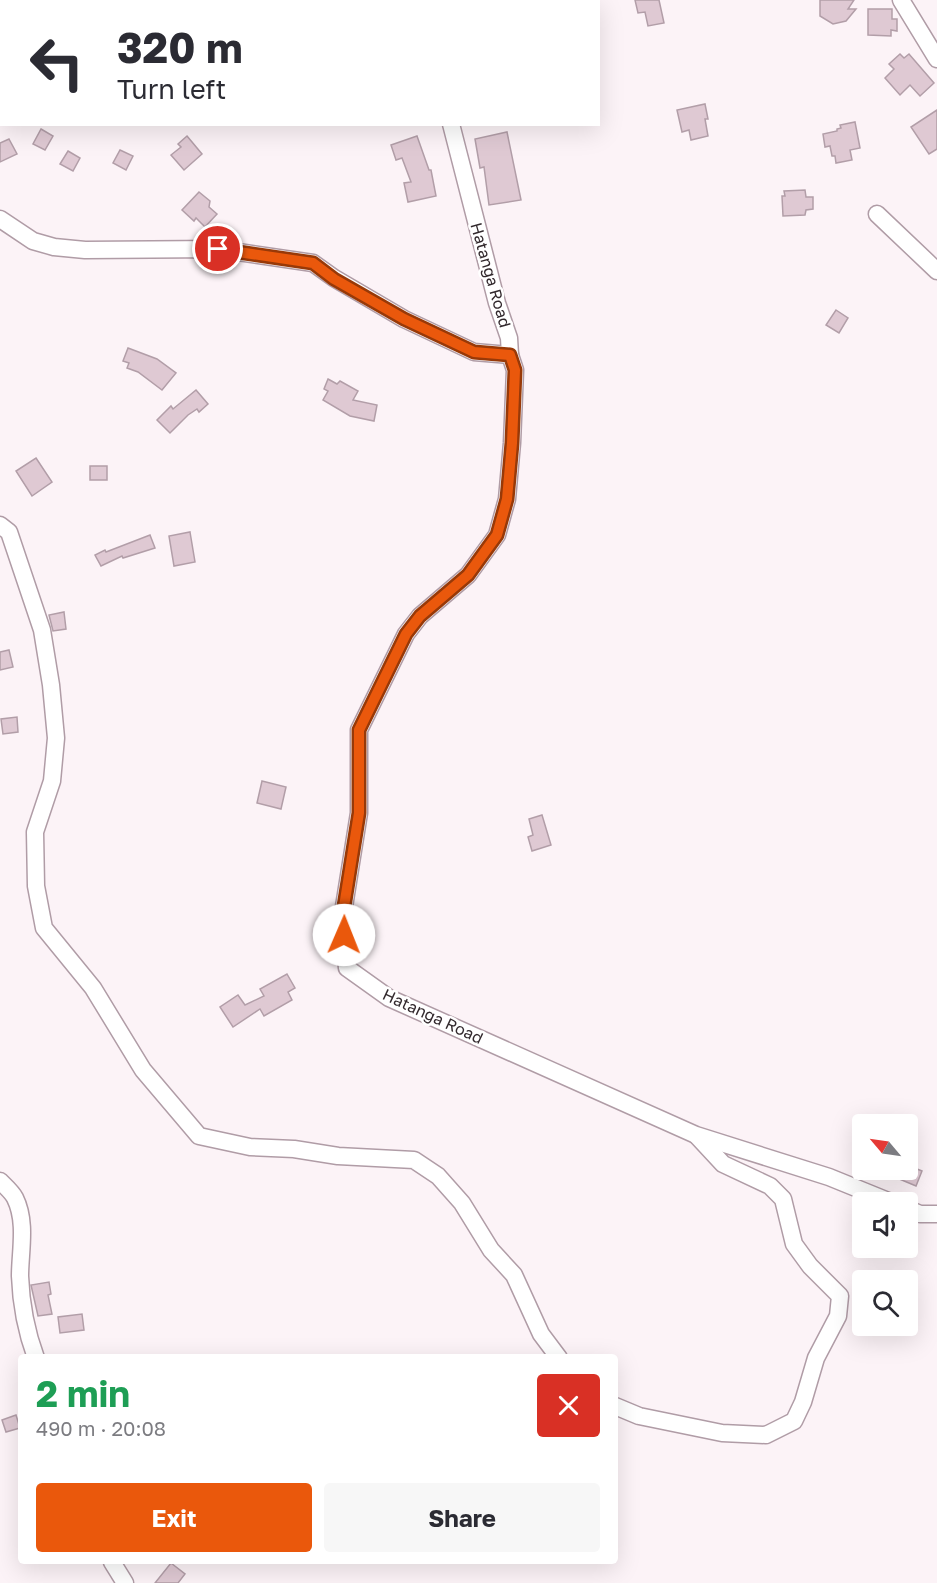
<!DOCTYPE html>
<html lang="en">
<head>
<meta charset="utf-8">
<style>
  body { margin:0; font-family:"Golos Text",sans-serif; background:#f7f7f7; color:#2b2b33; height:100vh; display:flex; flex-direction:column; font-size:22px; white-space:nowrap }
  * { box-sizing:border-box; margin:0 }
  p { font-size:20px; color:#7c7c81 }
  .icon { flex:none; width:33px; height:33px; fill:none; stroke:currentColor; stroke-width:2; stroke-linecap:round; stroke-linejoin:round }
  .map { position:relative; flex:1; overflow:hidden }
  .drawer { position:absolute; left:18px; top:1354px; width:600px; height:210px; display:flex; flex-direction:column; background:#fff; border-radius:6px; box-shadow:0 6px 24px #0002 }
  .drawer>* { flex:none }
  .guide { position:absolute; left:0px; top:0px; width:600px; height:126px; box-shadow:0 6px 24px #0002; background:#fff; color:#2b2b33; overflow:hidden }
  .needle { width:39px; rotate:299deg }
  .buttons { position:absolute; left:852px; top:1114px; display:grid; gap:12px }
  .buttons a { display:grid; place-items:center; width:66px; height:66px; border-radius:6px; background:#fff; box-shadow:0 6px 24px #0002; font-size:30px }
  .pin { position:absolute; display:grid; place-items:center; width:51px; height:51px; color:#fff; margin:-26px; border:3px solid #fff; border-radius:50%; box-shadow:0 2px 6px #0007 }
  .me { position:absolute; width:66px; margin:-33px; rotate:1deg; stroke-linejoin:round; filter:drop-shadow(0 0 4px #0008) }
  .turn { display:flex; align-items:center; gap:21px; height:126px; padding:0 18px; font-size:27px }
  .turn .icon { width:78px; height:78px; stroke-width:2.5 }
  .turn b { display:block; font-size:42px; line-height:51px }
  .round { display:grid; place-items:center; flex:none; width:63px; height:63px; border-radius:6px; background:#f7f7f7 }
  .overview { display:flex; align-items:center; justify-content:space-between; height:102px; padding:0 18px }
  h1 { font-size:36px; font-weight:700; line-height:45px; color:#1e9e55 }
  .primary-button { display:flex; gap:12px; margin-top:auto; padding:12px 18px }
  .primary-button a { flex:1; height:69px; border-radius:6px; background:#ea580c; color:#fff; font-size:24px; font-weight:700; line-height:69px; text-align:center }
  .primary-button a+a { background:#f7f7f7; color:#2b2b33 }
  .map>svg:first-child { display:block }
</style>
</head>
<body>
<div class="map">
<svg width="937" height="1583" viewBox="0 0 937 1583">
  <rect width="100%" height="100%" fill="#fcf3f7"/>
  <g fill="#dfc9d3" stroke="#b29ea8" stroke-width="1.5">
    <polygon points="635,0 659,0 664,23 648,26 645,12 638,13"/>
    <polygon points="820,0 854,0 848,9 856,9 846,21 833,24 820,16"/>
    <polygon points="868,9 892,9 892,19 897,19 897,31 891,30 891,36 868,35"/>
    <polygon points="900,54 904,58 909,54 934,83 920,96 910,85 900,95 885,78 894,69 889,64"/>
    <polygon points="705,104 708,119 705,119 708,136 691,140 689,130 682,132 677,110"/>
    <polygon points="937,110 937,149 929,154 911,127"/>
    <polygon points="855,122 860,148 850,150 852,160 836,163 835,156 832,156 830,146 825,147 823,134 837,131 837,129 841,128 840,125"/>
    <polygon points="41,129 53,136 45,150 33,144"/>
    <polygon points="507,132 521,200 489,205 484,167 480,168 475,139"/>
    <polygon points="187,136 202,154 184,170 171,155 181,147 178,144"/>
    <polygon points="417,136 429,170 431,170 436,196 408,202 404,183 411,182 402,158 396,160 391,145"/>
    <polygon points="9,139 17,154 0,162 0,143"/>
    <polygon points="120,150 133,156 126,170 113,163"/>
    <polygon points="68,151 80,158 73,171 60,164"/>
    <polygon points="805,190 806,197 813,197 813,209 806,210 805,215 783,216 782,196 785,196 784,191"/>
    <polygon points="199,192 210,201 209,207 217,214 205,227 196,218 194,221 182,210"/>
    <polygon points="836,310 848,318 839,333 826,325"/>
    <polygon points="128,348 157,359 176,373 162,390 138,372 127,368 129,363 123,361"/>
    <polygon points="328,379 337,384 340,381 358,391 353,400 377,405 374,421 350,416 323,400 328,391 324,389"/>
    <polygon points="196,390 208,404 199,412 197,409 188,415 170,433 157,420 171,406 173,409"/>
    <polygon points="36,458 52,482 32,496 16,471"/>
    <rect x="90" y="466" width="17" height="14"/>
    <polygon points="190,532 195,562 174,566 169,536"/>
    <polygon points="150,535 155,548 123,558 122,556 101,566 95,555 105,550 106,552"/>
    <polygon points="64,612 66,629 53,631 49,615"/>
    <polygon points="9,650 13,667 0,670 0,652"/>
    <polygon points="17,717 18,732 3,734 1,719"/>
    <polygon points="262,781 286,787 281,809 257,803"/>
    <polygon points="542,815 551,845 532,851 528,837 533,835 529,819"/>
    <polygon points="287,974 295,988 288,992 292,1000 264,1016 260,1009 233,1027 220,1007 238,995 245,1005 264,996 260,989"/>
    <polygon points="912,1167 922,1171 916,1186 878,1170 910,1170"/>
    <polygon points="49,1282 51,1294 48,1295 52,1314 38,1316 31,1285"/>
    <polygon points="82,1314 84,1330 60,1333 58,1317"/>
    <polygon points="16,1415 20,1428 6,1432 2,1420"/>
    <polygon points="171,1563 185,1574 178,1583 155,1583"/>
  </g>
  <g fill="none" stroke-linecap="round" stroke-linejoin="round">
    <defs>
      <g id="minor">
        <polyline points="422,0 422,2"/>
        <polyline points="901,0 937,59"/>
        <polyline points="451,124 497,303 509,338 510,355 515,370 512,443 507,499 497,535 468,575 420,616 406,634 359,730 359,813 342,919 347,968 389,998 696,1135 829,1177 893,1203"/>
        <polyline points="877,214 937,271"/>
        <polyline points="0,219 33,241 54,247 85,250 218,249 313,263 334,278 404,319 474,352 510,355"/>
        <polyline points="0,525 9,532 42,630 51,685 56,738 52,781 35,832 36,886 44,928 93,988 143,1070 199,1136 250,1147 294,1149 338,1156 414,1160 438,1176 462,1203 491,1250 514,1275 541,1334 559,1358"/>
        <path d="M 0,1181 C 5,1186 12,1192 15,1198 C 27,1222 20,1252 20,1276 C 21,1304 26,1331 36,1358"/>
        <polyline points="908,1209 920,1214 937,1214"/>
        <polyline points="615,1406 639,1416 722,1433 766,1435 794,1421 803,1402 816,1358 838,1316 840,1296 810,1266 794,1244 783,1199 770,1186 723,1164 697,1136"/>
        <polyline points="112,1562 125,1583"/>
      </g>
    </defs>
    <use href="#minor" stroke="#b09ca6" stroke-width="19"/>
    <use href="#minor" stroke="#fff" stroke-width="16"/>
  </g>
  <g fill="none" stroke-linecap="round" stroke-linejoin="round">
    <defs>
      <polyline id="route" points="218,249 313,263 334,279 404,319 474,352 510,355 515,370 512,443 507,499 497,535 468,575 420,616 406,634 359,730 359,813 342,919 344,935"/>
    </defs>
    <use href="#route" stroke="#983908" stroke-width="15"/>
    <use href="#route" stroke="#ea580c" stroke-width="10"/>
  </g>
  <g text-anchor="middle" stroke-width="5" stroke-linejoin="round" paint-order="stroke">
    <g font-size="16" fill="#32292d" stroke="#fff">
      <text transform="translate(491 275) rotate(74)" y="6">Hatanga Road</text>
      <text transform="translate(433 1016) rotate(25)" y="6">Hatanga Road</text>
    </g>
  </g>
</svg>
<div class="buttons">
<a><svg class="needle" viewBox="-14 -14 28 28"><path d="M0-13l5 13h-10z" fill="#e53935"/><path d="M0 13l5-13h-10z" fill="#7c7c81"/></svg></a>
<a><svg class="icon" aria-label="sound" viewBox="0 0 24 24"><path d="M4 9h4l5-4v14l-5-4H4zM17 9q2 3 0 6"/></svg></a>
<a><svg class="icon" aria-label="search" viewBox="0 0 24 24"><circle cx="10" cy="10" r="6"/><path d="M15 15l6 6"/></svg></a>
</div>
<div class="pin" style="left:218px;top:249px;background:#d93025"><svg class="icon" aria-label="arrive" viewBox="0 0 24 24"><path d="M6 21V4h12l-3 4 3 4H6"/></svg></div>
<svg class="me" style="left:344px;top:935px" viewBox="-20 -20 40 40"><circle r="19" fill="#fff"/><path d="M0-13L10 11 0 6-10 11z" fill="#ea580c"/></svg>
<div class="guide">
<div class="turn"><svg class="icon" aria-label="left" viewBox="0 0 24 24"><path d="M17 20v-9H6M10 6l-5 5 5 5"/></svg><div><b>320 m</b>Turn left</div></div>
</div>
<section class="drawer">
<div class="overview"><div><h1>2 min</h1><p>490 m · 20:08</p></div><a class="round" style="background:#d93025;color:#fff"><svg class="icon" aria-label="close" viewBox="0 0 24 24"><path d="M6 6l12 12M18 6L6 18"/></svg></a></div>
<div class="primary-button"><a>Exit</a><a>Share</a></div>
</section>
</div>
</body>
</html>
